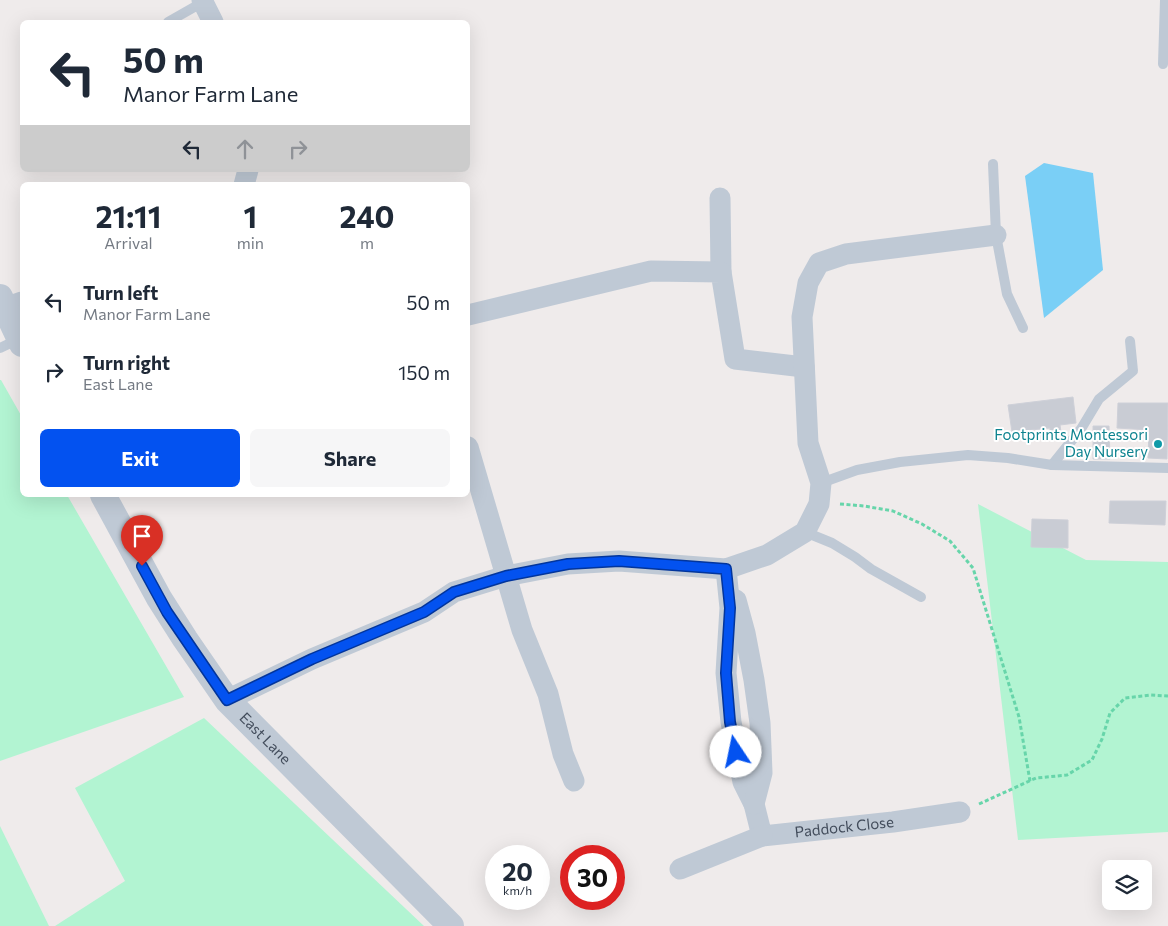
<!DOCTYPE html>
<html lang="en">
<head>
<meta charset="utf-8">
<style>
  body { margin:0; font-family:Commissioner,sans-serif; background:#f6f6f7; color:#1f2937; height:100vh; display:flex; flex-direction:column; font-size:19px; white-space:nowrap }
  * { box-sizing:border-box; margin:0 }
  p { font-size:16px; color:#747a83 }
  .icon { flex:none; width:28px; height:28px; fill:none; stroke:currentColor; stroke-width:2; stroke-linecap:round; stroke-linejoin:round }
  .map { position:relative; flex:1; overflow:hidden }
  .panel { position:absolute; left:20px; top:182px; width:450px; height:315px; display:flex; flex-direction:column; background:#fff; border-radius:8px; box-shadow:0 5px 20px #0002 }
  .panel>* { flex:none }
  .guide { position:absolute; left:20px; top:20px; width:450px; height:152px; border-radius:8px; box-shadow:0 5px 20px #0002; background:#fff; color:#1f2937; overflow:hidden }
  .controls { position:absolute; left:1102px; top:860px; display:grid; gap:10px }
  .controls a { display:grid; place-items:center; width:50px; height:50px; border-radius:8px; background:#fff; box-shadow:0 5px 20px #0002; font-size:25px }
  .speed { position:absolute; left:485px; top:845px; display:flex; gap:10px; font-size:25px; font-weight:700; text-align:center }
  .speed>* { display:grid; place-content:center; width:65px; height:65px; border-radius:50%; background:#fff; box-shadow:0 5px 20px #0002; line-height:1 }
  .speed small { font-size:12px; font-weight:400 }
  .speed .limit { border:8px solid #d22; background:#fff; color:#111 }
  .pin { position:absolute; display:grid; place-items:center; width:42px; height:42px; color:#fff; margin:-51px -21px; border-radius:50% 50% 50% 0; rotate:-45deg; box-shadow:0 0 5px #0007 }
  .pin .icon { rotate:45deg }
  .me { position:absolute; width:55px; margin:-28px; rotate:349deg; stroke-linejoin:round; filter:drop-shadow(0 0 4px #0008) }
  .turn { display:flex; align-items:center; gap:18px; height:105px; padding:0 20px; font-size:22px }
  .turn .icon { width:65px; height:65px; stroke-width:2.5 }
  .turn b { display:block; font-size:35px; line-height:42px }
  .lanes { display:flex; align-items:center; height:48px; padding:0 20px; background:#0003; justify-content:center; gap:25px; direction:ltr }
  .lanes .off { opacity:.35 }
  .eta { display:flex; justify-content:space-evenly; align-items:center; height:85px; text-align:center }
  .eta b { font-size:30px; font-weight:700; line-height:35px }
  .action { display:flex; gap:10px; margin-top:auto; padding:10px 20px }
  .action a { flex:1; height:58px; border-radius:8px; background:#0352f0; color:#fff; font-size:20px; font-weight:700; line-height:58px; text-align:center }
  .action a+a { background:#f6f6f7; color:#1f2937 }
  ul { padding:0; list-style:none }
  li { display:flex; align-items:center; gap:15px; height:70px; padding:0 20px }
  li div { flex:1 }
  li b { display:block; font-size:19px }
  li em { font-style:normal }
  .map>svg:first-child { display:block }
</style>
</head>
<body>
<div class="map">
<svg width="1168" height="926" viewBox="0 0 1168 926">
  <rect width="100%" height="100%" fill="#efebeb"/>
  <g fill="#b2f4d2">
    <polygon points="0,380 1,380 22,417 22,495 67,495 184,697 0,761"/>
    <polygon points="978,504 1086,560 1168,562 1168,832 1018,840"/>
    <polygon points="204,718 424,926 55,926 125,881 75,788"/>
    <polygon points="0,826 49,926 0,926"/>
  </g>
  <polygon fill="#7acff6" points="1044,163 1093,173 1103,270 1044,318 1025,176"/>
  <g fill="#c9ccd4" stroke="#ced0d8">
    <polygon points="1073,397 1076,423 1060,425 1061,432 1050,434 1050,428 1012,432 1008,405"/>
    <polygon points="1118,403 1168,403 1167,459 1148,458 1149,430 1117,428"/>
    <polygon points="1093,426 1109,426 1110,459 1093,459"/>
    <polygon points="1110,501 1166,501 1165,525 1109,523"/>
    <polygon points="1032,519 1068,520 1068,548 1031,547"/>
  </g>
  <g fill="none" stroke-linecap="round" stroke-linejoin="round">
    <g stroke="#67d5aa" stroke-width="3" stroke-dasharray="4 2.5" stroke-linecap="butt">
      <polyline points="840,504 864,506 893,511 922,524 950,541 973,568 1019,717 1030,781"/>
      <polyline points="979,804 1036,778 1067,775 1092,760 1102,739 1110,713 1125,698 1151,695 1168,696"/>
    </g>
    <g stroke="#bfc9d5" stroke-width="10">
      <polyline points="168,22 205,1"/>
      <polyline points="1163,64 1165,0"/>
      <polyline points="993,164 996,235 1007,294 1023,328"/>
      <polyline points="0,348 19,339"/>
      <polyline points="1052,465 1081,429 1099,399 1133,371 1130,341"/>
      <polyline points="821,483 857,470 900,462 968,455 1008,458 1052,465 1168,468"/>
      <polyline points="805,532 832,543 855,557 871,569 921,597"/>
    </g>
    <g stroke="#bfc9d5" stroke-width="21">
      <polyline points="202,0 213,22"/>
      <polyline points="244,185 248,170"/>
      <polyline points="720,198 721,272"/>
      <polyline points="5,308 22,302"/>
      <polyline points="468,315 651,271 721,272 735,359 804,367"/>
      <polyline points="468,447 522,630 548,694 563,754 574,781"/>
      <path id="s1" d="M 726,569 L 730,608 L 726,673 L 731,722 L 743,782 L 754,804 L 762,836 L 893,822 L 960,812"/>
      <polyline points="736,600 745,633 754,680 760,723 762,773 754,804"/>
      <polyline points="227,700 312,659 424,612 454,592 506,576 568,564 619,561 726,569 767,555 805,532 819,504 821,483 808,443 802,317 808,283 819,263 846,254 996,235"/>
      <polyline points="680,869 762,836"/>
    </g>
    <g stroke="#bfc9d5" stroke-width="26">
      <polyline points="0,297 22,344"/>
      <path id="s2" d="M 103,495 L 159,598 L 185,639 L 227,700 L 451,926"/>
    </g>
  </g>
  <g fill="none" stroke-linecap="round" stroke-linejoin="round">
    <defs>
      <polyline id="route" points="142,566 167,612 227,700 312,659 424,612 454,592 506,576 568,564 619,561 726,569 730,608 726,673 730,722 736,752"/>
    </defs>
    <use href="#route" stroke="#02359c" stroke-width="12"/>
    <use href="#route" stroke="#0352f0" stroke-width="9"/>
  </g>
  <circle fill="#0f9aa8" stroke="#fff" stroke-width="2" cx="1158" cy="444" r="5"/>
  <g text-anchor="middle" stroke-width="4" stroke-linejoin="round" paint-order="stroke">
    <g font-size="15" fill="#0d838f" stroke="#fff" text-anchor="end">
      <text x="1148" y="440">Footprints Montessori<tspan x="1148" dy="17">Day Nursery</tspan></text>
    </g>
    <g font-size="15" fill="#424c5b" stroke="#fff">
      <text dy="5" stroke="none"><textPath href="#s2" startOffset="294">East Lane</textPath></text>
      <text dy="5" stroke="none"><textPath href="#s1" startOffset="355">Paddock Close</textPath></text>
    </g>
  </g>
</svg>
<div class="controls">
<a><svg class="icon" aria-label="layers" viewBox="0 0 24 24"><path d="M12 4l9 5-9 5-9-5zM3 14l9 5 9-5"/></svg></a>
</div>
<div class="speed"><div>20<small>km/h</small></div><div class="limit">30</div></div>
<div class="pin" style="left:142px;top:566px;background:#d93025"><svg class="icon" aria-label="arrive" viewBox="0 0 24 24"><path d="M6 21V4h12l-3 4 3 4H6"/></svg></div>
<svg class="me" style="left:736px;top:752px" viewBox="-20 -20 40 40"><circle r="19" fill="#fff"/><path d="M0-13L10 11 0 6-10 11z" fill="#0352f0"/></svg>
<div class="guide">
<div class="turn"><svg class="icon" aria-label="left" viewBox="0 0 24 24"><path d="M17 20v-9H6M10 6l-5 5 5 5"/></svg><div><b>50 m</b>Manor Farm Lane</div></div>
<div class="lanes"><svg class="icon" aria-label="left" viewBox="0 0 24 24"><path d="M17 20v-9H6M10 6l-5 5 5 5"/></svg><svg class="icon off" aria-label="ahead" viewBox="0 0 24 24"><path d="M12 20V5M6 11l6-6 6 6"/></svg><svg class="icon off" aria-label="right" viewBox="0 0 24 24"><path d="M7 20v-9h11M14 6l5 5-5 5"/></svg></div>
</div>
<section class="panel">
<div class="eta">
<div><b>21:11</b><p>Arrival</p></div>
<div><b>1</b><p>min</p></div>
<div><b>240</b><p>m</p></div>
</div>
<ul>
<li><svg class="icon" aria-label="left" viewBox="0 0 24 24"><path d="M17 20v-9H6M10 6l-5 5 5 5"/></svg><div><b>Turn left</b><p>Manor Farm Lane</p></div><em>50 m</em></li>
<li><svg class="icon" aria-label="right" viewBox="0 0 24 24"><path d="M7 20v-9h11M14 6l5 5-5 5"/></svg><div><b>Turn right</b><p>East Lane</p></div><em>150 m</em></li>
</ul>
<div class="action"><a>Exit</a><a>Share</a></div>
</section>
</div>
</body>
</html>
